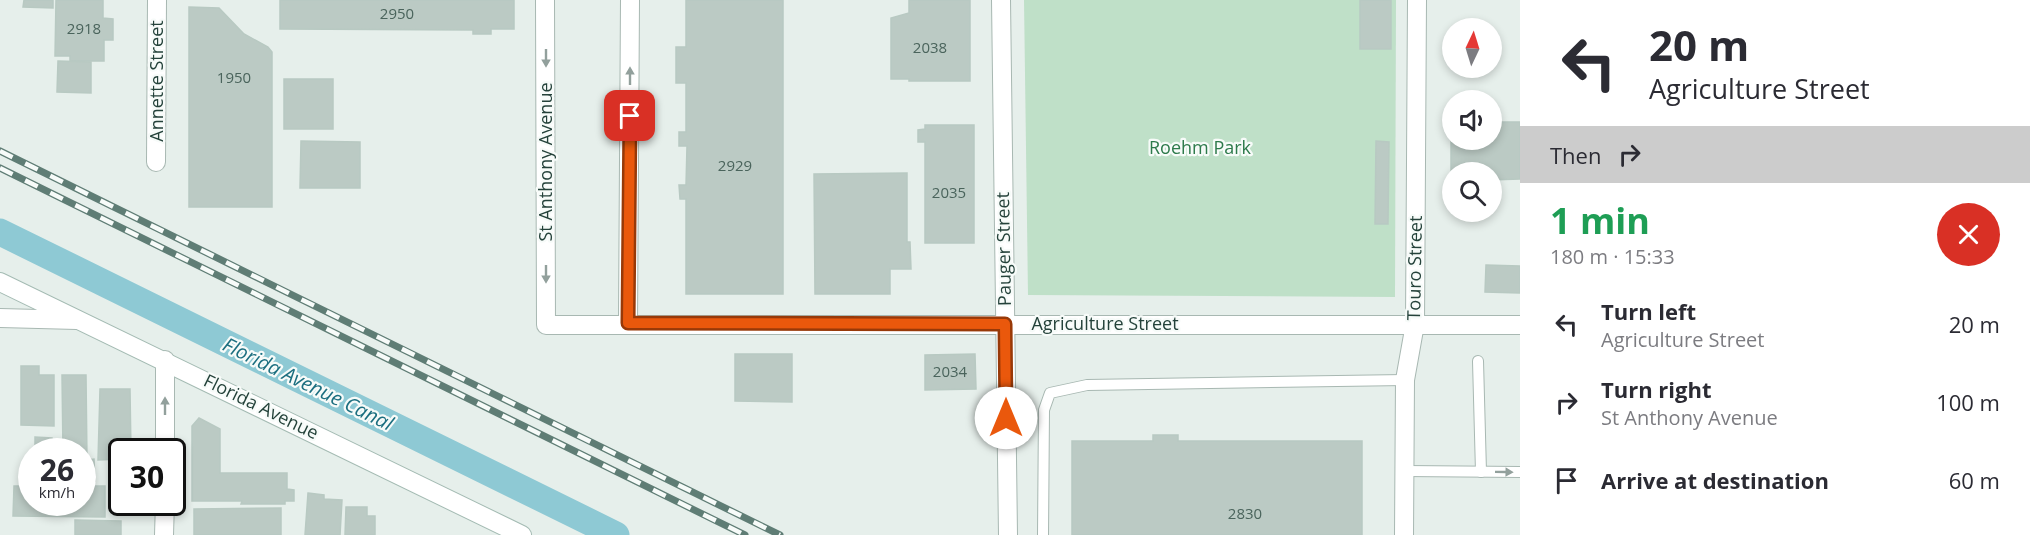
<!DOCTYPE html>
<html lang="en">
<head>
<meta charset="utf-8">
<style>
  body { margin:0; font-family:"Open Sans",sans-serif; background:#f7f7f7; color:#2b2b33; height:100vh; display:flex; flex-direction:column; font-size:22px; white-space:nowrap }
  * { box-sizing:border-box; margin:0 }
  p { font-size:20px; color:#7c7c81 }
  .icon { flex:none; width:33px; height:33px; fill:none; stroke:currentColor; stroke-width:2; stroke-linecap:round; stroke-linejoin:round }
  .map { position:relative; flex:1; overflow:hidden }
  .sheet { display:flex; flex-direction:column; background:#fff; width:510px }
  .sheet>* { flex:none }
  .banner { background:#fff; color:#2b2b33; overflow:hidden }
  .needle { width:39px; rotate:4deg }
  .fabs { position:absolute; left:1442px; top:18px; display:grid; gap:12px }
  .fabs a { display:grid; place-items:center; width:60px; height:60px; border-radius:50%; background:#fff; box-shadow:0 3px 9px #0003; font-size:30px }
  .speed { position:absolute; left:18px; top:438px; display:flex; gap:12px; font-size:30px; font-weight:700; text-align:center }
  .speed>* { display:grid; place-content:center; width:78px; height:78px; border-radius:50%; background:#fff; box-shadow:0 3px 9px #0003; line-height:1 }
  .speed small { font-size:15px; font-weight:400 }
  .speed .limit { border:3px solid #111; border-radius:9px; background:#fff; color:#111 }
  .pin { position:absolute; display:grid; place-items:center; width:51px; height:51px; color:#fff; margin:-26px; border-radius:12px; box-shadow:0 3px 9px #0006 }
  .me { position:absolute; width:66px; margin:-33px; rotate:0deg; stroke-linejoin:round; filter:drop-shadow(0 0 4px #0008) }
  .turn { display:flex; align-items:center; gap:21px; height:126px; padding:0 30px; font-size:27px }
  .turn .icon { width:78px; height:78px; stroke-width:2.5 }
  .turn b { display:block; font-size:42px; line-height:51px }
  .then { display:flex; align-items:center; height:57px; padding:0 30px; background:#0003; gap:12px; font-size:22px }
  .round { display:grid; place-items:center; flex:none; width:63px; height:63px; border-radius:32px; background:#f7f7f7 }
  .overview { display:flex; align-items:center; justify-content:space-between; height:102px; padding:0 30px }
  h1 { font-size:36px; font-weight:700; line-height:45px; color:#1e9e55 }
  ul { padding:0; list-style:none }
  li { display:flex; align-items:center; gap:18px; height:78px; padding:0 30px }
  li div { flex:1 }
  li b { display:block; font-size:22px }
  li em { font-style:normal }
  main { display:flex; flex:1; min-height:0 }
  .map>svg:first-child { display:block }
</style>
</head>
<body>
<main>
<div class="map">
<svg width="1520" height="535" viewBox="0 0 1520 535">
  <rect width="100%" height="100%" fill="#e6efeb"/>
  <polygon fill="#bfe0c8" points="1024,0 1396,0 1395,297 1028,295"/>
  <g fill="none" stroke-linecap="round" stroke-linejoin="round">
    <polyline stroke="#8ec9d4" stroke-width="27" points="0,232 616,535"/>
  </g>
  <g fill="#bbcac4" stroke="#b8c9c2" stroke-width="1.5">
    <polygon points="24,0 53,0 53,8 23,7"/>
    <polygon points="56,0 103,0 103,18 113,19 113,40 104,40 104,61 70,61 70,56 55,56"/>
    <polygon points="280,0 514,0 514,29 491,29 491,34 473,34 473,30 280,29"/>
    <polygon points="686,0 783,0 783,294 686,294 686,199 680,199 679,185 686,185 687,146 679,146 679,132 686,132 686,83 676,83 676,47 686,47"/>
    <polygon points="909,0 970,0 970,81 909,81 909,79 891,79 891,18 909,13"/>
    <rect x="1360" y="0" width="31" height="49"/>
    <polygon points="189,7 219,8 244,34 268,47 272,52 272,207 189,207"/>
    <polygon points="58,61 91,62 91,93 57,92"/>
    <rect x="284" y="79" width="49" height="50"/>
    <polygon points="1451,122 1452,140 1491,140 1491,122 1520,122 1520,179 1491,180 1491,172 1452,172 1451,180"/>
    <polygon points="925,125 974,125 974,243 925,243 925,142 918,142 918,130 925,129"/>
    <polygon points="301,141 360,142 360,188 300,188"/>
    <polygon points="1376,141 1389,142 1388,224 1375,224"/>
    <polygon points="907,173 907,242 910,242 911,269 890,269 890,294 815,294 814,174"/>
    <polygon points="1486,265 1520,266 1520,293 1485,292"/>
    <polygon points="735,354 792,354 792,402 735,401"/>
    <polygon points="975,354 976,389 925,390 925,355"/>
    <polygon points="21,366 39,366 39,375 54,375 54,426 21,425"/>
    <polygon points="62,375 86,375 87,460 94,459 95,481 82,481 82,452 63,452"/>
    <polygon points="100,389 130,389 131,452 122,452 122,459 98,460"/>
    <polygon points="199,418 220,429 220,473 287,473 287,489 294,490 294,501 285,501 285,504 241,504 242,501 192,501 192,426"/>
    <polygon points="1153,435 1178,435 1178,441 1362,441 1362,535 1072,535 1072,441 1153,441"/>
    <polygon points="35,437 52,438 52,452 35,452"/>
    <polygon points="14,486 32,486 32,502 82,502 82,486 105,486 105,517 13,516"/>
    <polygon points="308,493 324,495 324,499 342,500 340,535 305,535"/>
    <polygon points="346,507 367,507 367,516 375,516 375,535 345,535"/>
    <polygon points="281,508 281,535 194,535 194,509"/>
    <polygon points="75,520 121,521 121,535 75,535"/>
  </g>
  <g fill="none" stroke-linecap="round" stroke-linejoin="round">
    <defs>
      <g id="lane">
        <polyline points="1478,361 1481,472"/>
        <polyline points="1405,471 1520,472"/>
        <polyline points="1043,535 1044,410 1050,393 1087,385 1405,380"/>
      </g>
      <g id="street">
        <polyline points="545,0 546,325 1520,325"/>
        <polyline points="1001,0 1008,535"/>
        <polyline points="156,162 157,0"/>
        <polyline points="0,318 77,320"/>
        <polyline points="628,323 630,0"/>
        <polyline points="165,452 165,360"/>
        <polyline points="164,535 165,502"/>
        <polyline points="1404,535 1405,380 1415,324 1417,0"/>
      </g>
      <polyline id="secondary" points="0,282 522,535"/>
    </defs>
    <use href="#lane" stroke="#a8b8b2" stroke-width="12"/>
    <use href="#street" stroke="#a8b8b2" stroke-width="20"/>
    <use href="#secondary" stroke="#a4bbb3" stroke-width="20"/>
    <use href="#lane" stroke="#fff" stroke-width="10"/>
    <use href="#street" stroke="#fff" stroke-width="18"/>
    <use href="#secondary" stroke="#fff" stroke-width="18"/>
    <defs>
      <g id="rail">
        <polyline points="0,151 780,535"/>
        <polyline points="0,168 745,535"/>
      </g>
    </defs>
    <use href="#rail" stroke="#5f7d75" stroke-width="7"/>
    <use href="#rail" stroke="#f7fbf9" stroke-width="4.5" stroke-dasharray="14" stroke-linecap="butt"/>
  </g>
  <defs><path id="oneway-solid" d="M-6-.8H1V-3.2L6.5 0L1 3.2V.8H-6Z" transform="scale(1.5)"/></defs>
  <g fill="#92a09c">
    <use href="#oneway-solid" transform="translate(546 58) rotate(90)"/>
    <use href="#oneway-solid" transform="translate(630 76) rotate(-90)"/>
    <use href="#oneway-solid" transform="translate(546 274) rotate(90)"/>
    <use href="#oneway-solid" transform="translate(165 406) rotate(-90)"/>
    <use href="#oneway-solid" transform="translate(1504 472) rotate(1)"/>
  </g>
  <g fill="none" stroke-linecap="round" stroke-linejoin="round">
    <defs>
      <polyline id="route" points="630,116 628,323 1005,324 1006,418"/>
    </defs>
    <use href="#route" stroke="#983908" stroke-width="15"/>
    <use href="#route" stroke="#ea580c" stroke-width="10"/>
  </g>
  <g text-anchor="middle" stroke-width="4.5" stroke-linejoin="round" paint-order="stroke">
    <g font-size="15" fill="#4a645c">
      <text x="397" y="19">2950</text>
      <text x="84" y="34">2918</text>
      <text x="930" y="53">2038</text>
      <text x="234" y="83">1950</text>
      <text x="735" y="171">2929</text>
      <text x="949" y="198">2035</text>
      <text x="950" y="377">2034</text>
      <text x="1245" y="519">2830</text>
    </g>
    <g font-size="18" fill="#24423a" stroke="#f7fbf9">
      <text transform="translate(157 81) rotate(-90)" y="6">Annette Street</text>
      <text transform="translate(546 162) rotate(-90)" y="6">St Anthony Avenue</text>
      <text transform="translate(1004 249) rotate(-91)" y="6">Pauger Street</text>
      <text transform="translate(1415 268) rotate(-89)" y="6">Touro Street</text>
      <text x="1105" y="330">Agriculture Street</text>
      <text transform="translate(261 407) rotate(26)" y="6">Florida Avenue</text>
    </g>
    <g font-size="18" fill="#2d7a4b" stroke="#f7fbf9">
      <text x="1200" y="154">Roehm Park</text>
    </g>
    <g font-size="20" font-style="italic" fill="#1c6f80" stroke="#f7fbf9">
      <text transform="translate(308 384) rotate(26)" y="7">Florida Avenue Canal</text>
    </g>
  </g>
</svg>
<div class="fabs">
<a><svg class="needle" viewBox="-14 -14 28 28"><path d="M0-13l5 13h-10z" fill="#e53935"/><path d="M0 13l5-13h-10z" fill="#7c7c81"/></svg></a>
<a><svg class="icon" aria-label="sound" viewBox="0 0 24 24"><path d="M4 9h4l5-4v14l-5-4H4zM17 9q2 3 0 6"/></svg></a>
<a><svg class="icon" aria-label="search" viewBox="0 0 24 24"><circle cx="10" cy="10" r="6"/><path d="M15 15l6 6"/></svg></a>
</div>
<div class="speed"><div>26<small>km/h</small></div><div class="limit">30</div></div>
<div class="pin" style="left:630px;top:116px;background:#d93025"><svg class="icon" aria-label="arrive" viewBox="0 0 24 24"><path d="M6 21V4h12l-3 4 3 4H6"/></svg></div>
<svg class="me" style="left:1006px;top:418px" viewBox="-20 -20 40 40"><circle r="19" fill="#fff"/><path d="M0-13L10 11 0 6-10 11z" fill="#ea580c"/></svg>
</div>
<section class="sheet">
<div class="banner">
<div class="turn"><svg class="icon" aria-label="left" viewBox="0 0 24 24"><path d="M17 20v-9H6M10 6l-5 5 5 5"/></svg><div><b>20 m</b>Agriculture Street</div></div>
<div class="then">Then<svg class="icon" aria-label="right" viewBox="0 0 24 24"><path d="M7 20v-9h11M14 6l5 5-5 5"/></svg></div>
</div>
<div class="overview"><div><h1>1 min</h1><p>180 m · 15:33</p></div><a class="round" style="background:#d93025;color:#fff"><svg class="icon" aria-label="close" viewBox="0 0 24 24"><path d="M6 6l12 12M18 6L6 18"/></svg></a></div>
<ul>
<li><svg class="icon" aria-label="left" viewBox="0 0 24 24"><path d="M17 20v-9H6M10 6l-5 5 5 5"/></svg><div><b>Turn left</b><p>Agriculture Street</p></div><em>20 m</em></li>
<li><svg class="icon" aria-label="right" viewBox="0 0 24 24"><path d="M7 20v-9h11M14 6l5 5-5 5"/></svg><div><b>Turn right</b><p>St Anthony Avenue</p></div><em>100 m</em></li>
<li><svg class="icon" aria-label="arrive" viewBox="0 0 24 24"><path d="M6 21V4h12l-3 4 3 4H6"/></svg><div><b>Arrive at destination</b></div><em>60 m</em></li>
</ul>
</section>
</main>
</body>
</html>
